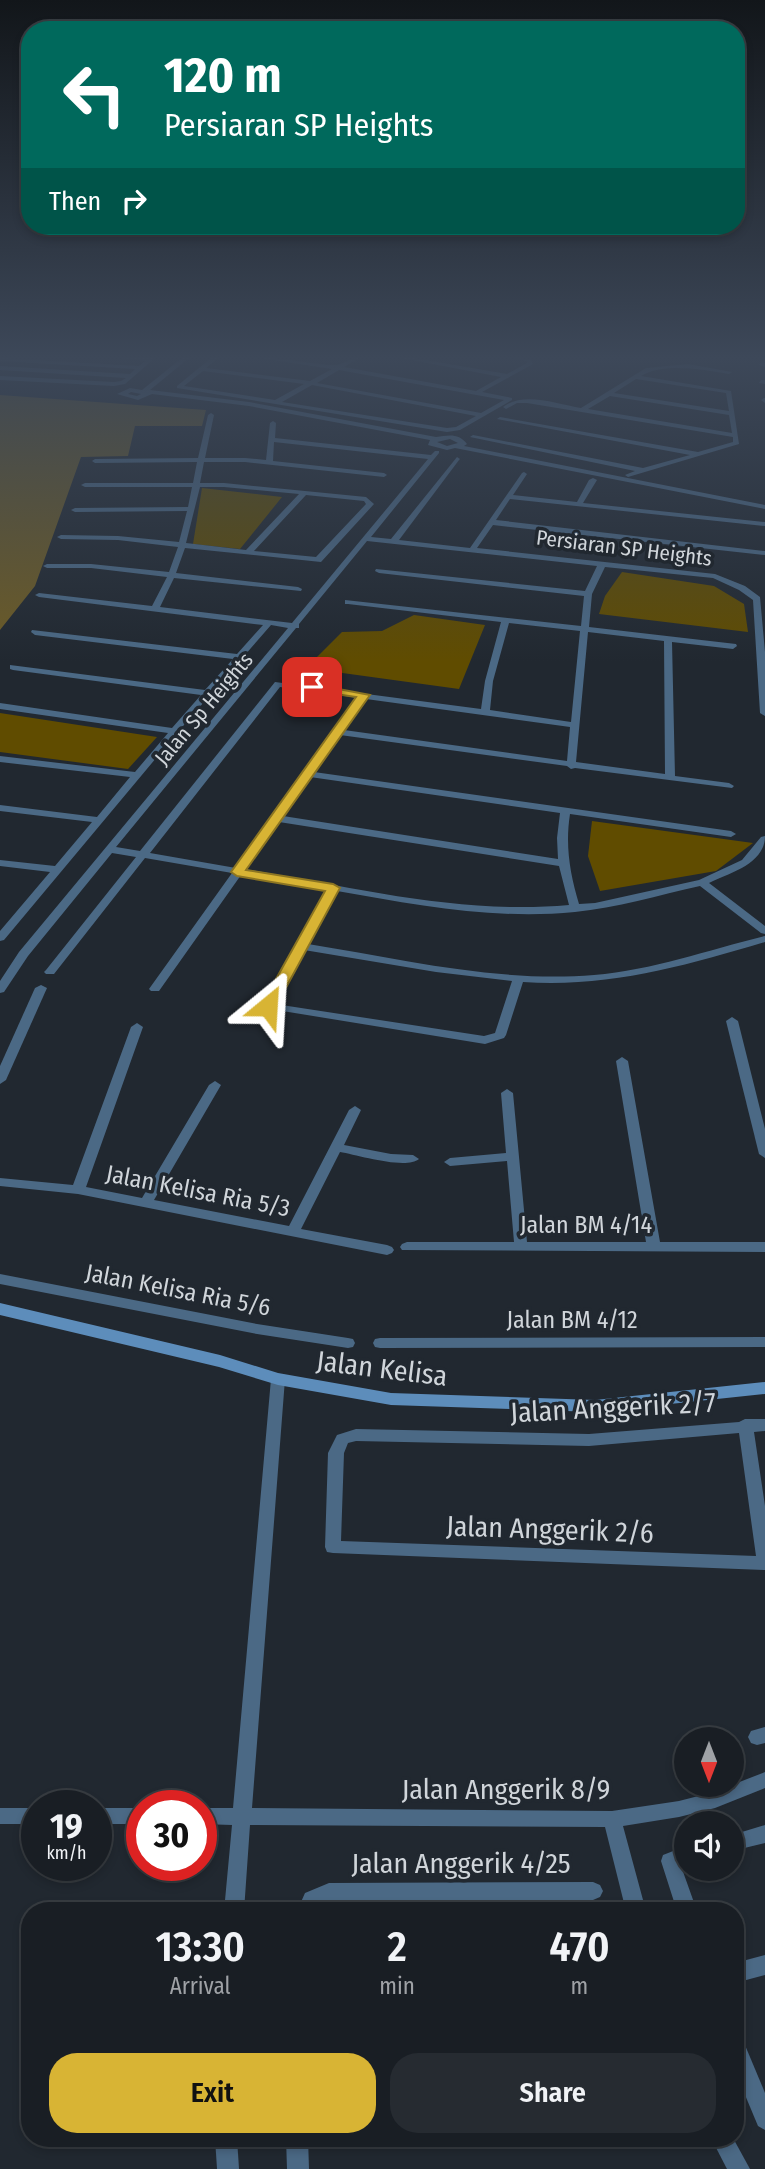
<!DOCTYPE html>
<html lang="en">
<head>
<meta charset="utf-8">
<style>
  body { margin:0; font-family:"Fira Sans Condensed",sans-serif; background:#262b31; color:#f1f3f6; height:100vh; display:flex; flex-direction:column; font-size:26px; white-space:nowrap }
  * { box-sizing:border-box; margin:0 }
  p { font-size:23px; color:#9fa2a6 }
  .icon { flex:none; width:38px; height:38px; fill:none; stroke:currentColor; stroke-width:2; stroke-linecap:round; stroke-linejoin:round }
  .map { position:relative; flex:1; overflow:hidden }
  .drawer { position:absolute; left:21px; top:1902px; width:723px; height:245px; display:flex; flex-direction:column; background:#191e24; border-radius:28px; box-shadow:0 4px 10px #0003,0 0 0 2px #373c41 }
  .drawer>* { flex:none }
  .guide { position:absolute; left:21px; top:21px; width:724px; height:214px; border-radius:28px; box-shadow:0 4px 10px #0003,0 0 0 2px #373c41; background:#00695c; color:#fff; overflow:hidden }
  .needle { width:46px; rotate:180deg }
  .tools { position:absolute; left:674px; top:1727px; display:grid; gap:14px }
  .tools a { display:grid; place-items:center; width:70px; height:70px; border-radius:50%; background:#191e24; box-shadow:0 4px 10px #0003,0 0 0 2px #373c41; font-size:35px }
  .speed { position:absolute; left:21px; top:1790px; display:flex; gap:14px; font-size:35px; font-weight:700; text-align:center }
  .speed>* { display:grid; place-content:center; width:91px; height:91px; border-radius:50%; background:#191e24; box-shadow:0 4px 10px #0003,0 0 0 2px #373c41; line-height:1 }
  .speed small { font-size:18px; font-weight:400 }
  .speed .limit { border:10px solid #d22; background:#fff; color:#111 }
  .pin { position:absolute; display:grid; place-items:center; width:60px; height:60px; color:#fff; margin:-30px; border-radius:14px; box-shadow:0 4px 10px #0006 }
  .me { position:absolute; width:77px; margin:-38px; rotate:27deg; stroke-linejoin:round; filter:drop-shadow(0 0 5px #0008) }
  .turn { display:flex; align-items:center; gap:24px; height:147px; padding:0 28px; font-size:32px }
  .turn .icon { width:91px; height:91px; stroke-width:2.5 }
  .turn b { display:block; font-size:49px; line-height:60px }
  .then { display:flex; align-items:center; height:66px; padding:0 28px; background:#0003; gap:14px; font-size:26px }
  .eta { display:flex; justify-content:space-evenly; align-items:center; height:119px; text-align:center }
  .eta b { font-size:42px; font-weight:600; line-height:49px }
  .button { display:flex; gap:14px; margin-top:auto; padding:14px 28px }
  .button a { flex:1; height:80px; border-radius:28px; background:#d8b434; color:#111; font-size:28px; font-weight:600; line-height:80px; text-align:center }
  .button a+a { background:#262b31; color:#f1f3f6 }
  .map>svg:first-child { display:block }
</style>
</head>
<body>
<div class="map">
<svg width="765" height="2169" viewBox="0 0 765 2169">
  <rect width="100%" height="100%" fill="#212830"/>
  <g fill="#604c00">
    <polygon points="202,488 282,497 240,549 193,544"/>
    <polygon points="622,572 714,586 744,604 748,632 599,614 605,596"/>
    <polygon points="414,615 485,625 459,689 306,668 342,632 382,631"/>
    <polygon points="0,713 157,737 128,769 0,752"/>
    <polygon points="592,821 753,843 716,871 600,891 588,856"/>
  </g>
  <polygon fill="#6c5b25" points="0,395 206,410 202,426 135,426 128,456 81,457 35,586 0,630"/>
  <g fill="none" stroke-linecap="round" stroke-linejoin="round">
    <g fill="#4b6985" fill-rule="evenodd">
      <polygon points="0,358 139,366 145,361 122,358 155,358 125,384 114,386 0,380 0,376 114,382 121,381 126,378 0,370 0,366 130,374 135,369 0,361"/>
      <path d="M 211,358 L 218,358 L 206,368 L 310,381 L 332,369 L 260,358 C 285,357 308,364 333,365 C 342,366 349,358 359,358 L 344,367 L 476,391 L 501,377 L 401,358 L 414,358 L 507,374 L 527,363 L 526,361 L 513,358 L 531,359 L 533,364 L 482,392 L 512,398 L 512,400 L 460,430 L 447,432 L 177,388 L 177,386 ZM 339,370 L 504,400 L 481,413 L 317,383 ZM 203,371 L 304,384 L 275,400 L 184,386 ZM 312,385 L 476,416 L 456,427 L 447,428 L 282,402 Z"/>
      <polygon points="761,362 765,363 765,367 759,365"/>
      <path d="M 688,364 L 732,372 L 729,374 C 703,370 664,362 641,376 L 731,391 L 739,444 L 628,477 L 625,475 L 635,471 L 470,437 L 473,435 L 643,468 L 690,455 L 497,419 L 500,417 L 698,452 L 733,442 L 733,437 L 527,403 L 517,403 L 506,409 L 503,407 C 523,391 557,404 581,408 L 646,368 ZM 636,379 L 726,393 L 729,411 L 614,393 ZM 610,396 L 729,415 L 732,433 L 588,409 Z"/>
      <polygon points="761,380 765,380 765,384 759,383"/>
      <polygon points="764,398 765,398 765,403 761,400"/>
      <path d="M 211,413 L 214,415 L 205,458 L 245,458 L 266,460 L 270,423 L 273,421 L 276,423 L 275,438 L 431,455 L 435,451 L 439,451 L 439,453 L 371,537 L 391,539 L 457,457 L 460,459 L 459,460 L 399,540 L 470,548 L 522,473 L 524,472 L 527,474 L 513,495 L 577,502 L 589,480 L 593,478 L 597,480 L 583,503 L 765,522 L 765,526 L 510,499 L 496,520 L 765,551 L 765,555 L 493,525 L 477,548 L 715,574 L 745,586 L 760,597 L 765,652 L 765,716 L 760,713 L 753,600 L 739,590 L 713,578 L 605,567 L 592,594 L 589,627 L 736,644 L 737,646 L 733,649 L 672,642 L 675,776 L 729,783 L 734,786 L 732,788 L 575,768 L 571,769 L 567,766 L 340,735 L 314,772 L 731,831 L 736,834 L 731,837 L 570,814 C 565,846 570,874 579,904 L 595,903 L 699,880 L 742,860 L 761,837 L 765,836 C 765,864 730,873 709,883 L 765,926 L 765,934 L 761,933 L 700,886 C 659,895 616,908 575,912 C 495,920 416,905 337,891 L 308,944 C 402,959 498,983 594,975 C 653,970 708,950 765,936 L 765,942 C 685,966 607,988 523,982 L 506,1035 L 504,1038 L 485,1044 L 264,1008 L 262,1006 L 327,890 L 241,875 L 159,991 L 151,991 L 149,989 L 232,873 L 145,858 L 54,974 L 46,974 L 44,972 L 46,970 L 136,857 L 112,853 L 28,956 L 4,992 L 0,993 L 0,981 L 19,952 L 288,628 L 271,625 L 177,733 L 4,940 L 0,941 L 0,931 L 50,872 L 0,866 L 0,860 L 55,866 L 92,822 L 0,811 L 0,805 L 97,817 L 130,777 L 0,762 L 0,756 L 135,772 L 168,733 L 0,709 L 0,703 L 172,728 L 201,695 L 13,670 L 10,669 L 10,665 L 205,690 L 233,659 L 35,635 L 31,632 L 32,630 L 237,654 L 263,625 L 39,597 L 35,595 L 39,593 L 152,606 L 167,577 L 91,568 L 47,568 L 43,566 L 47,564 L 91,564 L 169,572 L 178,547 L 118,540 L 61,539 L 57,537 L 61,535 L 118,536 L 179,542 L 187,511 L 75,512 L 71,510 L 75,508 L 188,507 L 192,487 L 85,487 L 81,485 L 85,483 L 193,483 L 197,462 L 95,463 L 92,461 L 95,459 L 198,458 L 208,415 ZM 274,442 L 428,459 L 292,623 L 160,607 L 174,578 L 301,591 L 302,589 L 298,587 L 176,573 L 185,548 L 321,562 L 374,504 L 366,497 L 224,483 L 200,483 L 204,462 L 245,462 L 384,477 L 387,475 L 384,473 L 273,461 ZM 200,487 L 224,487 L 299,494 L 246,550 L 186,543 ZM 306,495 L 364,501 L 366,504 L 316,557 L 254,551 ZM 367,541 L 597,566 L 585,591 L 376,569 L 375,571 L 379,573 L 584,596 L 581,626 L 345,600 L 345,604 L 348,604 L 501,622 L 485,681 L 481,709 L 275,682 L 140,851 L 116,847 L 296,628 L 299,628 L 299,624 ZM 509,623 L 580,631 L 571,722 L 490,710 L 493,681 ZM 588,632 L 664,641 L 665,774 L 576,762 ZM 280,687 L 358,698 L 236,868 L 150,853 ZM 366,699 L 570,727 L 567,761 L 344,730 ZM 310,777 L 560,813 L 557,838 L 558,859 L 283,816 ZM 279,822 L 559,866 L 569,905 C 460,915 352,887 245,869 ZM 304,950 L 436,972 L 512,981 L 495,1033 L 484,1036 L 275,1004 Z"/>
      <polygon points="41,985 47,988 6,1080 0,1084 0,1066 35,988"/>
      <polygon points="732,1017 738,1021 765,1129 765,1158 759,1154 726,1021"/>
      <path d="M 137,1023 L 143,1027 L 86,1187 L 142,1198 L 209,1085 L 215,1081 L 221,1085 L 154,1200 L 289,1226 L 349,1110 L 355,1106 L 361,1110 L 344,1145 L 391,1154 L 413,1155 L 419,1159 C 406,1170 358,1155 340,1152 L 301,1229 L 387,1245 L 392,1247 L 394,1250 L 392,1253 L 387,1255 L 78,1194 L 0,1186 L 0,1178 L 73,1185 L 131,1027 Z"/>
      <polygon points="622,1057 628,1061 660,1242 765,1242 765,1252 402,1250 400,1247 402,1244 407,1242 514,1242 507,1161 450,1166 444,1162 450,1158 506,1153 501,1093 507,1089 513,1093 527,1242 646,1242 616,1061"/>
      <polygon points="0,1274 257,1324 348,1338 353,1339 355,1343 353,1347 348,1348 257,1334 0,1284"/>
      <polygon points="765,1337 765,1347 380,1348 375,1347 373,1343 375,1339 380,1338"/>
      <polygon points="278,1374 283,1375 285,1379 252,1808 612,1811 679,1801 714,1792 765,1772 765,1788 715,1808 679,1817 623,1826 646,1911 626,1911 605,1827 250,1825 244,1911 224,1911 232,1825 201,1824 201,1808 233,1808 271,1379 273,1375"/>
      <path d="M 745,1419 L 765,1419 L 765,1431 L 754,1432 L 765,1506 L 765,1570 L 333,1553 L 327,1552 L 325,1547 L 328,1453 L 337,1435 L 356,1429 L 589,1434 L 739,1422 ZM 739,1433 L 756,1556 L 341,1541 L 344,1453 L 348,1443 L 356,1441 L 589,1446 Z"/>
      <polygon points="765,1727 765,1743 757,1745 751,1743 748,1737 751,1731"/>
      <rect x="0" y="1808" width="37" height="16"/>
      <rect x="96" y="1808" width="46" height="16"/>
      <polygon points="765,1825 765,1843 732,1851 732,1835"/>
      <polygon points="686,1846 686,1864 681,1866 697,1911 677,1911 661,1861 663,1855"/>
      <polygon points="593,1882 600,1885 603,1891 600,1897 593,1900 329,1901 319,1905 317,1911 297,1911 305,1893 329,1883"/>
      <polygon points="765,1955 765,1975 735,1983 735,1963"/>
      <polygon points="735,2035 742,2038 765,2093 765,2130 758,2126 735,2071"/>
      <polygon points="215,2138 237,2138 239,2169 217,2169"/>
      <polygon points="286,2138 308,2138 309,2169 287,2169"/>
      <polygon points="711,2138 733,2138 750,2169 727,2169"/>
    </g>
    <path fill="#4b6985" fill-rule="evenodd" d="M 182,358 L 189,358 L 150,390 L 249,402 L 436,437 C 449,435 459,433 467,444 L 464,446 L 765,505 L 765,509 L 455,448 L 447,450 L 428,445 L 430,440 L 249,406 L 152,394 L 138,400 L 117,394 L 130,388 L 142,390 ZM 131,392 L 141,394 L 137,396 L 128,394 ZM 450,439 L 458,443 L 447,446 L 437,442 Z"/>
    <polygon fill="#5d8dbb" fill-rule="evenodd" points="0,1303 220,1355 278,1373 391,1393 595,1400 765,1382 765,1394 595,1412 391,1405 278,1385 219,1367 0,1315"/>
  </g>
  <linearGradient id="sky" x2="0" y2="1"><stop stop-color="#12161a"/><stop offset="0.54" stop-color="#3d4859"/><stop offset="1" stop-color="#3d4859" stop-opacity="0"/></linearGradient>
  <rect width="765" height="662" fill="url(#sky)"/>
  <polygon fill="#d8b434" stroke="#8c7522" stroke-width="2" points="312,684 370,695 246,870 333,884 340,888 276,1006 268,1011 261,1006 325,891 237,876 231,872 356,697 308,690 306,687"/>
  <g text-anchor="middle" stroke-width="7" stroke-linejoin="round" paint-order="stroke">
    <g font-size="21" fill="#d0d5da" stroke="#212830">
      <text transform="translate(624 548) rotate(7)" y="7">Persiaran SP Heights</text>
      <text transform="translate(204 709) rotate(-50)" y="7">Jalan Sp Heights</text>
    </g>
    <g font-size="24" fill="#d0d5da" stroke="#212830">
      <text transform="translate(198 1191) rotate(11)" y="8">Jalan Kelisa Ria 5/3</text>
      <text x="586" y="1233">Jalan BM 4/14</text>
      <text transform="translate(178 1290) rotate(11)" y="8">Jalan Kelisa Ria 5/6</text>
      <text x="572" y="1328">Jalan BM 4/12</text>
    </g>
    <g font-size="28" fill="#d0d5da" stroke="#212830">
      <text transform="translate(382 1368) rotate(7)" y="10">Jalan Kelisa</text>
      <text transform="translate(613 1407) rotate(-3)" y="10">Jalan Anggerik 2/7</text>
      <text transform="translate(550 1529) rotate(2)" y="10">Jalan Anggerik 2/6</text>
      <text x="506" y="1799">Jalan Anggerik 8/9</text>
      <text x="461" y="1873">Jalan Anggerik 4/25</text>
    </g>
  </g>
</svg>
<div class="tools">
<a><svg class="needle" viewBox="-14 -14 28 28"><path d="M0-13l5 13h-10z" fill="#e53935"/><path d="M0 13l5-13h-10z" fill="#9fa2a6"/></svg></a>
<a><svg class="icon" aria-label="sound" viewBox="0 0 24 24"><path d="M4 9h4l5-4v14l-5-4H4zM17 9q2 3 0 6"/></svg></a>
</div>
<div class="speed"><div>19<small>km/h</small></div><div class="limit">30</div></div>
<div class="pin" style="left:312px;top:687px;background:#d93025"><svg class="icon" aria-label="arrive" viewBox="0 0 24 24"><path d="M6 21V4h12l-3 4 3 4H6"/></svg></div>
<svg class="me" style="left:268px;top:1006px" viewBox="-20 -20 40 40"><path d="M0-17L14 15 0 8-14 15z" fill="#d8b434" stroke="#fff" stroke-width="4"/></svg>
<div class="guide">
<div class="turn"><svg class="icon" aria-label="left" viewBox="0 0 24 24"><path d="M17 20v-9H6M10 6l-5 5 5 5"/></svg><div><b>120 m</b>Persiaran SP Heights</div></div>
<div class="then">Then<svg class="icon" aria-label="right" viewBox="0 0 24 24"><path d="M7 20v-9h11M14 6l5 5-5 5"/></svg></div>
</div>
<section class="drawer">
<div class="eta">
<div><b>13:30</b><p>Arrival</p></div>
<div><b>2</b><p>min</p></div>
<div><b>470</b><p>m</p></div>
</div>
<div class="button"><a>Exit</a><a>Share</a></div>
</section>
</div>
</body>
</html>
